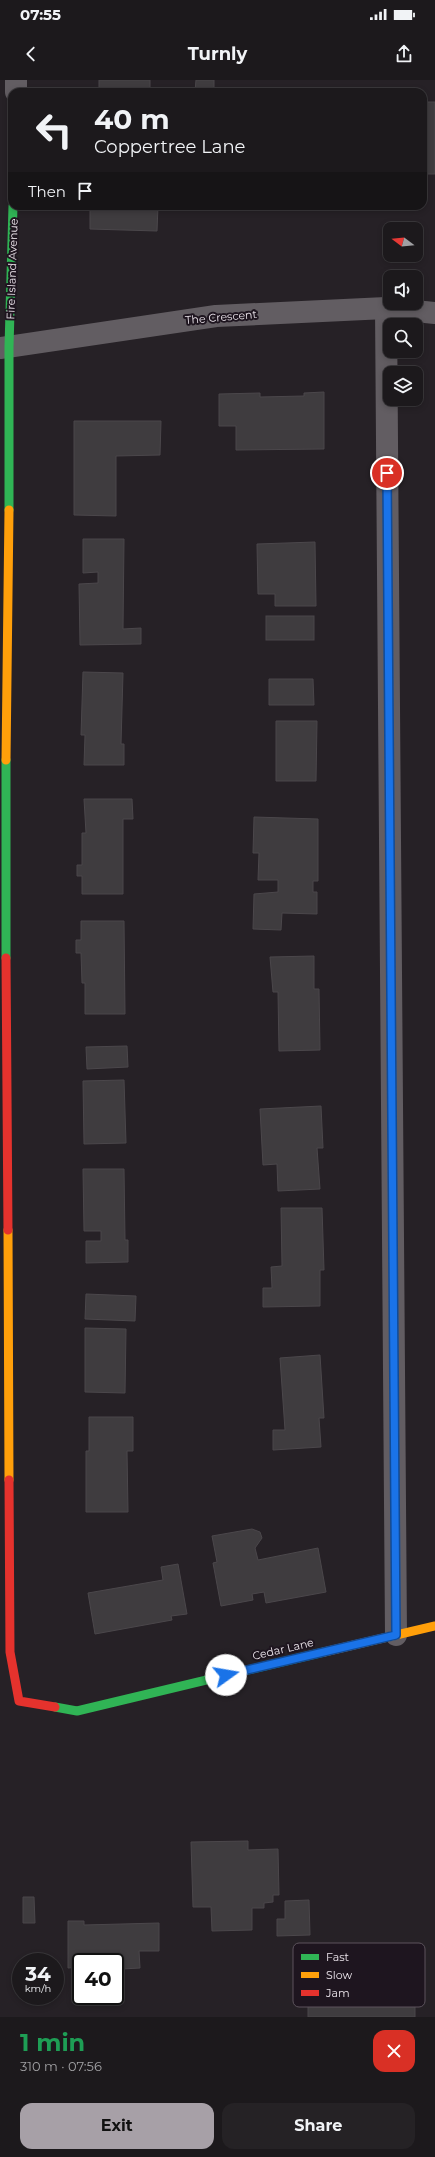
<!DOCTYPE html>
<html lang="en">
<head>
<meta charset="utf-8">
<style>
  body { margin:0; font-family:Montserrat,sans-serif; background:#252225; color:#f1f3f6; height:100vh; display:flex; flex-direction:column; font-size:15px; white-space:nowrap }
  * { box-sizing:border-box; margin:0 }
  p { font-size:13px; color:#a0a0a3 }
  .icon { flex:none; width:22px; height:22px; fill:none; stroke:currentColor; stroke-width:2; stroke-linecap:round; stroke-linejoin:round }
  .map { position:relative; height:1937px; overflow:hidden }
  .drawer { display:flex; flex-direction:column; background:#1c191c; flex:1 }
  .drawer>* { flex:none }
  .guide { position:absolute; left:8px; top:8px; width:419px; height:122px; border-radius:12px; box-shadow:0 2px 6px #0003,0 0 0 1px #3a383b; background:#1c191c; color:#f1f3f6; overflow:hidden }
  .needle { width:26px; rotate:286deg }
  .controls { position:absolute; left:383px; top:142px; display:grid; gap:8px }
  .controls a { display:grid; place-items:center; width:40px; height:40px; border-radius:8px; background:#1c191c; box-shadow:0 2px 6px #0003,0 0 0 1px #3a383b; font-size:20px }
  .speed { position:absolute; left:12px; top:1873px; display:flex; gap:8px; font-size:20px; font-weight:700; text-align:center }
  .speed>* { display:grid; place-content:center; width:52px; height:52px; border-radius:50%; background:#1c191c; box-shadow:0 2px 6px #0003,0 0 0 1px #3a383b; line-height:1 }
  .speed small { font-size:10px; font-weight:400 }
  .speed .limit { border:2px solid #111; border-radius:6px; background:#fff; color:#111 }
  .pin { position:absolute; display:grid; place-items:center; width:34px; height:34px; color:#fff; margin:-17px; border:2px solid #fff; border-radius:50%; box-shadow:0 1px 4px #0007 }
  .me { position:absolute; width:44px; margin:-22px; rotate:77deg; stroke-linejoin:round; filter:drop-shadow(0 0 3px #0008) }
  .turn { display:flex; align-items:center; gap:14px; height:84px; padding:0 20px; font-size:18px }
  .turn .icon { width:52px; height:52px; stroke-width:2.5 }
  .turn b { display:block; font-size:28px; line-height:34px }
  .then { display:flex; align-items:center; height:38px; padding:0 20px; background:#0003; gap:8px; font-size:15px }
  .round { display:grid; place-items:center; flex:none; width:42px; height:42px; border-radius:12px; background:#252225 }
  .headline { display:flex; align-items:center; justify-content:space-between; height:68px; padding:0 20px }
  h1 { font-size:24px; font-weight:700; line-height:30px; color:#1e9e55 }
  .button { display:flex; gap:8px; margin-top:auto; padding:8px 20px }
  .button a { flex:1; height:46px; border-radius:12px; background:#a7a0a7; color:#111; font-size:16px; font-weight:700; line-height:46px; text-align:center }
  .button a+a { background:#252225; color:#f1f3f6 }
  .status { display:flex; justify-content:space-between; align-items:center; height:28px; padding:0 20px; background:#1c191c; direction:ltr }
  .status svg { height:11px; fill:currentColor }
  header { display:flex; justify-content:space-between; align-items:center; height:52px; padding:0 20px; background:#1c191c; font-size:18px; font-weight:700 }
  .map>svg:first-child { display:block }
</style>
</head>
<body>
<div class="status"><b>07:55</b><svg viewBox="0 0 49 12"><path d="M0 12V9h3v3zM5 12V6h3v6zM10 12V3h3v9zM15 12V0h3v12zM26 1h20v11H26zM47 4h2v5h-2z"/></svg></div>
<header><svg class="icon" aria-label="back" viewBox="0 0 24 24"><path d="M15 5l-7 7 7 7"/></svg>Turnly<svg class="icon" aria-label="share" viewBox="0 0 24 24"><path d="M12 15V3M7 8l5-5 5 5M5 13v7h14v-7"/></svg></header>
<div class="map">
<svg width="435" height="1937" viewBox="0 0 435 1937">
  <rect width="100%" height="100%" fill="#262126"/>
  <g fill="#3f3c3f" stroke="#4b474b">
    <polygon points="99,0 150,0 150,12 95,12 95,9 99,9"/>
    <polygon points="196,0 214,0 214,12 195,12"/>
    <polygon points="247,9 262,9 261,12 247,12"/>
    <rect x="423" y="22" width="12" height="72"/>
    <polygon points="90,126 158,126 157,151 90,149"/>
    <polygon points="324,312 324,369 236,370 236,346 219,346 219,314 260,313 260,317 304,316 304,313"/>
    <polygon points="74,341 161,341 160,375 116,376 116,436 74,435"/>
    <polygon points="83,459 124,459 123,549 141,548 141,564 80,565 79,504 98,503 98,492 83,493"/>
    <polygon points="315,462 316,526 275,526 275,514 258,514 257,464"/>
    <rect x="266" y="536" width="48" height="24"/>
    <polygon points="83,592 123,593 121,664 124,664 124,685 84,685 85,655 81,655"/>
    <polygon points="269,599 313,599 314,625 269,625"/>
    <polygon points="276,641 317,641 316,701 276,701"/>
    <polygon points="84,719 132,719 133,739 123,739 123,814 82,814 82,796 77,796 77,785 82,785 82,753 86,753"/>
    <polygon points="254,737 318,739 318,801 313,801 313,812 317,812 317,834 282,833 281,850 253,849 254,814 278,812 278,800 258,800 259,773 253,773"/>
    <polygon points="81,841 124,841 125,934 85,934 85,903 82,903 81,873 76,873 76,860 81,860"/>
    <polygon points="314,876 314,909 319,909 320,970 279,971 278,912 273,912 270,877"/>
    <polygon points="127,966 128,987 87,989 86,967"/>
    <polygon points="124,1000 126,1063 84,1064 83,1001"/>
    <polygon points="321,1026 323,1068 317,1068 320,1109 278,1111 277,1084 263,1085 260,1029"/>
    <polygon points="83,1089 124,1089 125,1160 128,1160 128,1182 86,1183 86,1161 101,1161 101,1151 84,1151"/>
    <polygon points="281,1128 322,1128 324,1190 320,1190 320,1226 263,1227 263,1208 272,1208 271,1187 282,1186"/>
    <polygon points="86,1214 136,1216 135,1241 85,1239"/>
    <polygon points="85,1248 126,1249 125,1313 85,1312"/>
    <polygon points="320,1275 324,1338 319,1338 321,1367 273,1370 273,1350 285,1350 280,1278"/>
    <polygon points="89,1337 133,1337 133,1371 127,1371 128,1432 86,1432 86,1371 89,1371"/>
    <polygon points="252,1449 260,1452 262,1458 255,1468 258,1480 318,1468 326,1512 266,1523 264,1512 252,1514 253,1520 221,1526 213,1483 217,1482 212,1456"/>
    <polygon points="178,1484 187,1534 171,1536 172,1540 95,1554 88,1513 163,1500 161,1487"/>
    <polygon points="248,1761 248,1770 278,1769 279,1815 273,1815 273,1822 264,1823 264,1828 252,1828 252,1850 212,1851 211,1827 193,1827 191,1762"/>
    <polygon points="23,1817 34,1817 35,1843 23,1843"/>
    <polygon points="309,1820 310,1855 277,1856 277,1839 285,1839 285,1821"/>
    <polygon points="68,1841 84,1841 84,1845 159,1843 159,1871 139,1871 140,1888 122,1889 122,1901 115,1902 115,1882 81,1882 81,1887 68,1888"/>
    <polygon points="364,1901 375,1905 374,1913 393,1913 393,1903 415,1904 415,1937 308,1937 308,1904 342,1903 344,1915 361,1914"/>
  </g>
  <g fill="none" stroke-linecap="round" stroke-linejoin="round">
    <g stroke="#625d62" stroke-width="22">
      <polyline points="16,12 16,0"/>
      <polyline points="386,228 396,1555"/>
      <polyline points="0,268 216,236 386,228 435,233"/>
    </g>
    <g stroke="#30b455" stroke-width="9">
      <polyline points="9,430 9,267 13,126"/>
      <polyline points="6,680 6,878"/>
      <polyline points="55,1627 77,1631 324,1572"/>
    </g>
    <g stroke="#ff9f0a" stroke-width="9">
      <polyline points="6,680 9,430"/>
      <polyline points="8,1150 9,1400"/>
      <polyline points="324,1572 435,1546"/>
    </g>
    <g stroke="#e5322d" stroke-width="9">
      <polyline points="6,878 8,1150"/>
      <polyline points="9,1400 10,1572 19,1621 55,1627"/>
    </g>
  </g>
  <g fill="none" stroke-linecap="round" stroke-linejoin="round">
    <defs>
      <polyline id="route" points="226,1595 396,1555 387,393"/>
    </defs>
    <use href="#route" stroke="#114b97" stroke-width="10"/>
    <use href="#route" stroke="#1a73e8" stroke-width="7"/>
  </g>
  <g text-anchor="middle" stroke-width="4" stroke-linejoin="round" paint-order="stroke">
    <g font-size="11" fill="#ece5ec" stroke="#1e151f">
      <text transform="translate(12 189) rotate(-88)" y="4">Fire Island Avenue</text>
      <text transform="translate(221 237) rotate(-5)" y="4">The Crescent</text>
      <text transform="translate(283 1569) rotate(-13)" y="4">Cedar Lane</text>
    </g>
  </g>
  <rect x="293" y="1863" width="132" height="64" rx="6" fill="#1e151f" stroke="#5c535c" stroke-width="1"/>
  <rect x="301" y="1874" width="18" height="6" fill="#30b455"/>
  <rect x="301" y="1892" width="18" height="6" fill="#ff9f0a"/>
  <rect x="301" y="1910" width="18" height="6" fill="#e5322d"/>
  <g font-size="11" fill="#ece5ec">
    <text x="326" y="1881">Fast</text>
    <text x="326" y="1899">Slow</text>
    <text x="326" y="1917">Jam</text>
  </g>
</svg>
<div class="controls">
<a><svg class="needle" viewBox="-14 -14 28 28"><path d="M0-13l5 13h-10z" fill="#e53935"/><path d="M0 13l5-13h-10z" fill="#a0a0a3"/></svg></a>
<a><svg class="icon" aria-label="sound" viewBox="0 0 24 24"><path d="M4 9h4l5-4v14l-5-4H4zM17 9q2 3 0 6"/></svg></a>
<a><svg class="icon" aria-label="search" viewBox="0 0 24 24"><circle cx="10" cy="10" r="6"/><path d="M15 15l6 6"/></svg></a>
<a><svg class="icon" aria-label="layers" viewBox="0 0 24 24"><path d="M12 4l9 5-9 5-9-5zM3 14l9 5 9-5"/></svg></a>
</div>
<div class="speed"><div>34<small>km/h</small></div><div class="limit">40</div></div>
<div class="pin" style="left:387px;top:393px;background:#d93025"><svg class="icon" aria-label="arrive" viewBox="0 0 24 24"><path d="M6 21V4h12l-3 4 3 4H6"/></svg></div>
<svg class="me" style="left:226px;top:1595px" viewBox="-20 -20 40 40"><circle r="19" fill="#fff"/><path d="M0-13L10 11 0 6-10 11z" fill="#1a73e8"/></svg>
<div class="guide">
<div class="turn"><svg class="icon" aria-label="left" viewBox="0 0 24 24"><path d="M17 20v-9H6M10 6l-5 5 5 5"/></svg><div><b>40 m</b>Coppertree Lane</div></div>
<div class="then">Then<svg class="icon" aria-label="arrive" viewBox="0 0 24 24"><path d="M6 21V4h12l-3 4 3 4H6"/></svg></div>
</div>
</div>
<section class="drawer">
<div class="headline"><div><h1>1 min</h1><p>310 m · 07:56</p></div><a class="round" style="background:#d93025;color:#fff"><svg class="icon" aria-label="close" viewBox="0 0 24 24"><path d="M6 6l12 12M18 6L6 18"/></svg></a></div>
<div class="button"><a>Exit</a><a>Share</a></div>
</section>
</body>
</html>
